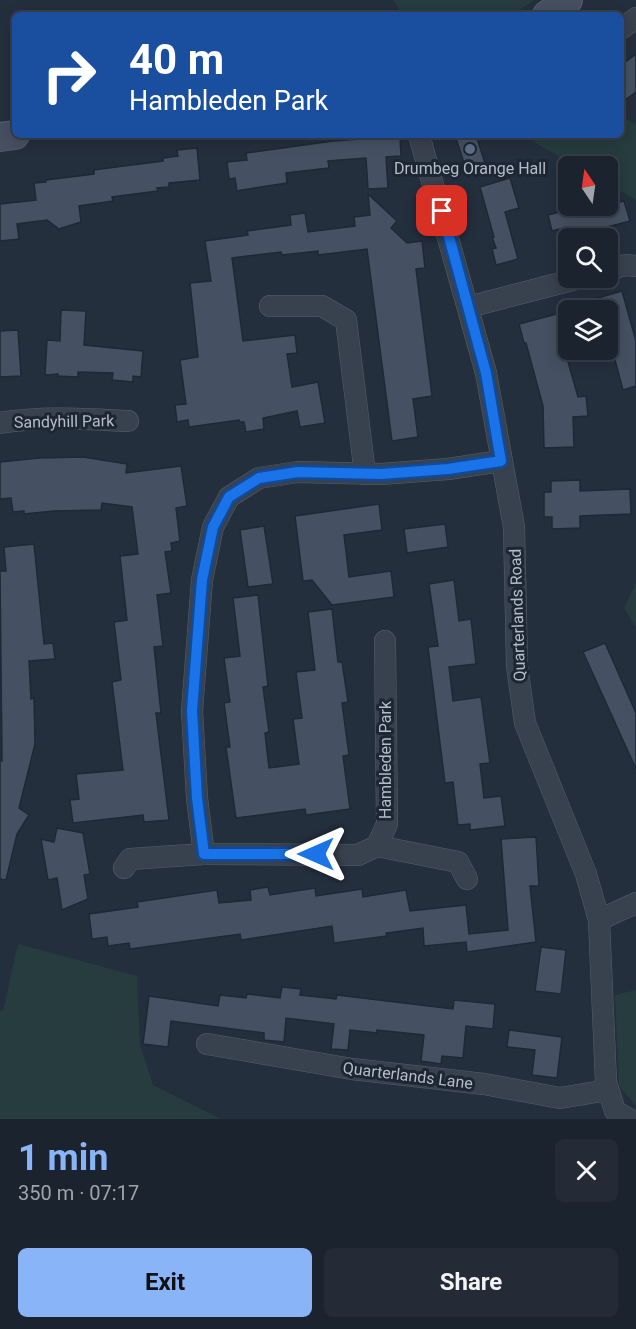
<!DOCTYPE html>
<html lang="en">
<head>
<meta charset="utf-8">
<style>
  body { margin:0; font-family:Roboto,sans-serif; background:#242b36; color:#f1f3f6; height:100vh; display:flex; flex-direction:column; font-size:22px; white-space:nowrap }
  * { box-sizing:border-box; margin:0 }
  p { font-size:20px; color:#a0a4aa }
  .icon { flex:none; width:33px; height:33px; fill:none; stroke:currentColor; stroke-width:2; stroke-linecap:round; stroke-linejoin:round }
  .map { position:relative; height:1119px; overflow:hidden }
  .sheet { display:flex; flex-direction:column; background:#1b232e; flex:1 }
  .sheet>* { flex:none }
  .guide { position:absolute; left:12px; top:12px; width:612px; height:126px; border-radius:9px; box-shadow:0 3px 15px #0003,0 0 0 2px #39404a; background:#1a4fa0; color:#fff; overflow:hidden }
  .needle { width:39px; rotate:347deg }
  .tools { position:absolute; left:558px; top:156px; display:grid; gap:12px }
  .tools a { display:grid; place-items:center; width:60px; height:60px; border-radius:9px; background:#1b232e; box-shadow:0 3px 15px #0003,0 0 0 2px #39404a; font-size:30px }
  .pin { position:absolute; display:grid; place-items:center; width:51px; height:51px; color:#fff; margin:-26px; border-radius:12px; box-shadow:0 3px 9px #0006 }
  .me { position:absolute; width:66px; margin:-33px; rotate:270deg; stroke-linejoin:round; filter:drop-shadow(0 0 4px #0008) }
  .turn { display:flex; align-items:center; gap:21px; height:126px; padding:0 18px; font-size:27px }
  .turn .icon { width:78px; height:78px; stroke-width:2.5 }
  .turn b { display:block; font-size:42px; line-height:51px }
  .round { display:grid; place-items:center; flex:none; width:63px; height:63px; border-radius:9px; background:#242b36 }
  .head { display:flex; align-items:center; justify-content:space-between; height:102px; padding:0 18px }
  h1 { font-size:36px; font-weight:700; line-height:45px; color:#8ab4f8 }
  .action { display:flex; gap:12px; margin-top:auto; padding:12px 18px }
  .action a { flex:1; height:69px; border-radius:9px; background:#8ab4f8; color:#111; font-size:24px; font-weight:700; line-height:69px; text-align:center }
  .action a+a { background:#242b36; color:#f1f3f6 }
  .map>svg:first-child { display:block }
</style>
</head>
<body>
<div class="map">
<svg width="636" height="1119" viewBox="0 0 636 1119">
  <rect width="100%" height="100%" fill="#242f3e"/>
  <g fill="#263c3f">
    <polygon points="393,0 534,0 512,15 403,15"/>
    <polygon points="621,116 636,124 636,200 608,184 608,166 576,166 532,141 542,135 621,135"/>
    <polygon points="636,583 636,627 624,608"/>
    <polygon points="18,944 137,976 140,1045 153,1085 221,1119 0,1119 0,1011 3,1011"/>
    <polygon points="636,990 636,1106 619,1086 615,995"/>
  </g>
  <g fill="#455162" stroke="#1f2835" stroke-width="1.5">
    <polygon points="636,54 636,92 621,103 621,65"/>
    <polygon points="374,135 400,135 401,156 386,157 388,188 368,189 366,158 328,161 329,168 286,173 287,183 242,190 237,191 235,178 229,179 227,162 247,160 246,153 333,141 374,138"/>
    <polygon points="455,135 476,135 485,163 466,169"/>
    <polygon points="197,148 200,180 169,183 169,187 157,188 158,191 112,197 113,201 79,206 81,222 59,229 47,220 17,224 19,239 0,241 0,204 36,200 34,183 46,182 46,180 94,174 94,170 116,167 163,161 163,158 178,156 177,150"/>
    <polygon points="510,178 519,208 505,212 518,259 496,265 492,249 496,248 492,237 494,237 480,187"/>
    <polygon points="368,194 397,221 391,228 407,243 422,241 425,268 416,269 432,396 413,399 418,437 392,441 367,249 318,255 318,251 282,255 281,252 232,258 243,341 295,335 297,353 287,354 292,387 318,382 325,423 300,427 297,411 263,418 264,429 246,432 244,422 240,422 239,420 189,427 188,420 177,422 175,405 186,404 180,360 198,357 190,283 211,281 205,241 248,235 247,231 291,225 290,215 305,213 308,232 355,226 354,217 370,215"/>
    <polygon points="624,201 630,221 607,227 609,235 594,238 571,238 568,227 552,231 548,215 576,208 577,213"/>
    <polygon points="622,291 636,341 636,386 623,390 608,334 608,310 571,310 570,306"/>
    <polygon points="61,310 86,311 84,345 143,351 141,377 133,376 133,382 112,380 113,373 78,372 78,377 58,376 58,374 45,375 47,340 60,341"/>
    <polygon points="568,311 568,362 578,397 586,396 588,416 573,417 574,447 544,448 543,406 526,343 524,343 519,324"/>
    <polygon points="18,330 21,376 0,377 0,331"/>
    <polygon points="83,457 127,464 126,473 181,466 187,506 176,508 180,541 171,543 172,551 165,552 171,593 157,595 163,646 154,647 161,713 156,713 169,820 144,822 143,815 73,823 70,800 79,799 76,774 123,770 112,682 121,680 114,622 127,620 120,556 138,554 132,507 102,503 101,510 54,511 24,514 24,511 13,512 11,498 0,499 0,462 39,458"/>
    <polygon points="580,480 580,491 630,489 631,514 580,516 580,528 552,529 552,517 544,517 544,492 551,492 551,481"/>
    <polygon points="379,504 382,530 344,535 349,577 391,571 394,597 332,605 312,580 303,581 295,516"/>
    <polygon points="445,524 448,547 407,553 404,529"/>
    <polygon points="264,526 273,584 248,587 240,530"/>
    <polygon points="34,544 44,644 53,643 55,659 29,661 31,699 34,698 35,744 19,808 29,815 17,834 6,880 0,879 0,760 2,761 0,571 6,571 4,547"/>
    <polygon points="454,580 459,621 471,619 476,664 449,667 453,701 481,697 490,763 480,764 484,798 501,796 505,826 470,830 470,824 458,825 453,782 445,783 428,647 438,646 429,584"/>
    <polygon points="258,595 268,686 263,687 269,732 265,733 269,768 299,764 293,719 302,718 296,672 315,670 308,612 332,609 338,662 342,662 348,702 342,703 349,755 343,756 350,809 306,815 305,809 236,818 226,747 230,747 224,703 230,702 224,658 240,656 233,598"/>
    <polygon points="605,643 636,713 636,769 583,652"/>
    <polygon points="57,828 83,833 90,874 84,875 88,899 62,910 57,878 48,880 41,839 54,842"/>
    <polygon points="536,837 539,886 530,886 536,942 467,952 466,942 424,946 423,928 386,933 387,936 334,943 332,926 241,940 240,934 130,949 129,943 108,946 107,937 92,939 89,914 138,907 137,902 217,890 219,903 251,900 250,890 268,887 270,895 315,888 316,896 362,889 363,897 406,890 410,911 466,905 469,934 508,930 501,839"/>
    <polygon points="541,947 566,950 561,994 535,991"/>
    <polygon points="282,987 301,989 300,995 336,999 337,995 453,1009 454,1000 495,1004 493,1029 466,1026 463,1058 442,1056 441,1064 421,1061 424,1035 377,1030 377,1033 350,1030 348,1050 331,1049 334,1024 286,1018 284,1042 264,1040 264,1033 171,1021 168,1047 143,1044 149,996 218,1006 220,995 246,998 247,994 280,998"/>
    <polygon points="509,1030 562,1037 557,1078 532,1075 535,1050 507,1047"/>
  </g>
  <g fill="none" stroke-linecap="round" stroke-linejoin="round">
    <defs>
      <g id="street">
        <polyline points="621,29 636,18"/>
        <polyline points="419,135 486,373 514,527 517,666 525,723 586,874 599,920 606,1082 615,1111 629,1119"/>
        <polyline points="608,270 626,265 636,266"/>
        <polyline points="270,306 322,306 346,320 365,474"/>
        <polyline points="468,307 580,278"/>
        <path d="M 0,423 C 42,416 85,419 128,421"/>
        <polyline points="385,641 387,824 377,846 358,855 204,854 197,798 192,711 202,580 213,527 229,497 259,478 298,472 381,474 448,469 501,461"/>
        <polyline points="377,846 458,862 467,879"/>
        <polyline points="124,868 130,859 204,854"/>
        <polyline points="599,920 636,903"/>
        <polyline points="207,1044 352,1069 484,1084 560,1098 608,1090"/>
      </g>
      <g id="secondary">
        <polyline points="547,15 568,0"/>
        <polyline points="0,137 15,135"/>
      </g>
    </defs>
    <use href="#street" stroke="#565f6c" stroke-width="22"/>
    <use href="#secondary" stroke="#565f6c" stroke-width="30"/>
    <use href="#street" stroke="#38414e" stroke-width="21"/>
    <use href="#secondary" stroke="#465061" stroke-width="28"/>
  </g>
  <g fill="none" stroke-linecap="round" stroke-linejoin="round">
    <defs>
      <polyline id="route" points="316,854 204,854 197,798 192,711 202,580 213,527 229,497 259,478 298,472 381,474 448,469 501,461 486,373 442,211"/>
    </defs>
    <use href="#route" stroke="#114b97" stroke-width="15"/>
    <use href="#route" stroke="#1a73e8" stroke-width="10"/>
  </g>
  <circle fill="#5c6f8a" stroke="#1d2633" stroke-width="2" cx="470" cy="149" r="6"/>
  <g text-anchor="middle" stroke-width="6" stroke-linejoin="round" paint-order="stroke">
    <g font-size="16" fill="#b4bcc9" stroke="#1d2633">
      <text x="470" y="174">Drumbeg Orange Hall</text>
    </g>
    <g font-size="16" fill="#b4bcc9" stroke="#1d2633">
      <text transform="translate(64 421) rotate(-1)" y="6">Sandyhill Park</text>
      <text transform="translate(517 615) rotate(-92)" y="6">Quarterlands Road</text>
      <text transform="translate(385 760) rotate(-90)" y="6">Hambleden Park</text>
      <text transform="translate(408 1075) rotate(7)" y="6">Quarterlands Lane</text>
    </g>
  </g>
</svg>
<div class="tools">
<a><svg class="needle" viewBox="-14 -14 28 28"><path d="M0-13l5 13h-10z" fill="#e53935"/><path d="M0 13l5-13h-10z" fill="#a0a4aa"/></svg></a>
<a><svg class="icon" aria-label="search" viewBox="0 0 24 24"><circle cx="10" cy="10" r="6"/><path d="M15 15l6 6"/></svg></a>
<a><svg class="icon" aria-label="layers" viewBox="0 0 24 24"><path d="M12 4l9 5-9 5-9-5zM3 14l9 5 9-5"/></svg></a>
</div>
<div class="pin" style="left:442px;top:211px;background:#d93025"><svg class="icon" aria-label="arrive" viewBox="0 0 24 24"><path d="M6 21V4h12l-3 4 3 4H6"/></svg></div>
<svg class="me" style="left:316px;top:854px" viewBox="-20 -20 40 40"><path d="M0-17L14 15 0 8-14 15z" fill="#1a73e8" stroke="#fff" stroke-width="4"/></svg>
<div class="guide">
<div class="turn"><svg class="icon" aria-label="right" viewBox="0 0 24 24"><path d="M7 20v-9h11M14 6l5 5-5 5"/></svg><div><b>40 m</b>Hambleden Park</div></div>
</div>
</div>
<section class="sheet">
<div class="head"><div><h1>1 min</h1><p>350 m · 07:17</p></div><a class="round"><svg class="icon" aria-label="close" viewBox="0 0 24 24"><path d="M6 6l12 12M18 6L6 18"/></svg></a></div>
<div class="action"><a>Exit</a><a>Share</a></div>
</section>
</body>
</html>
